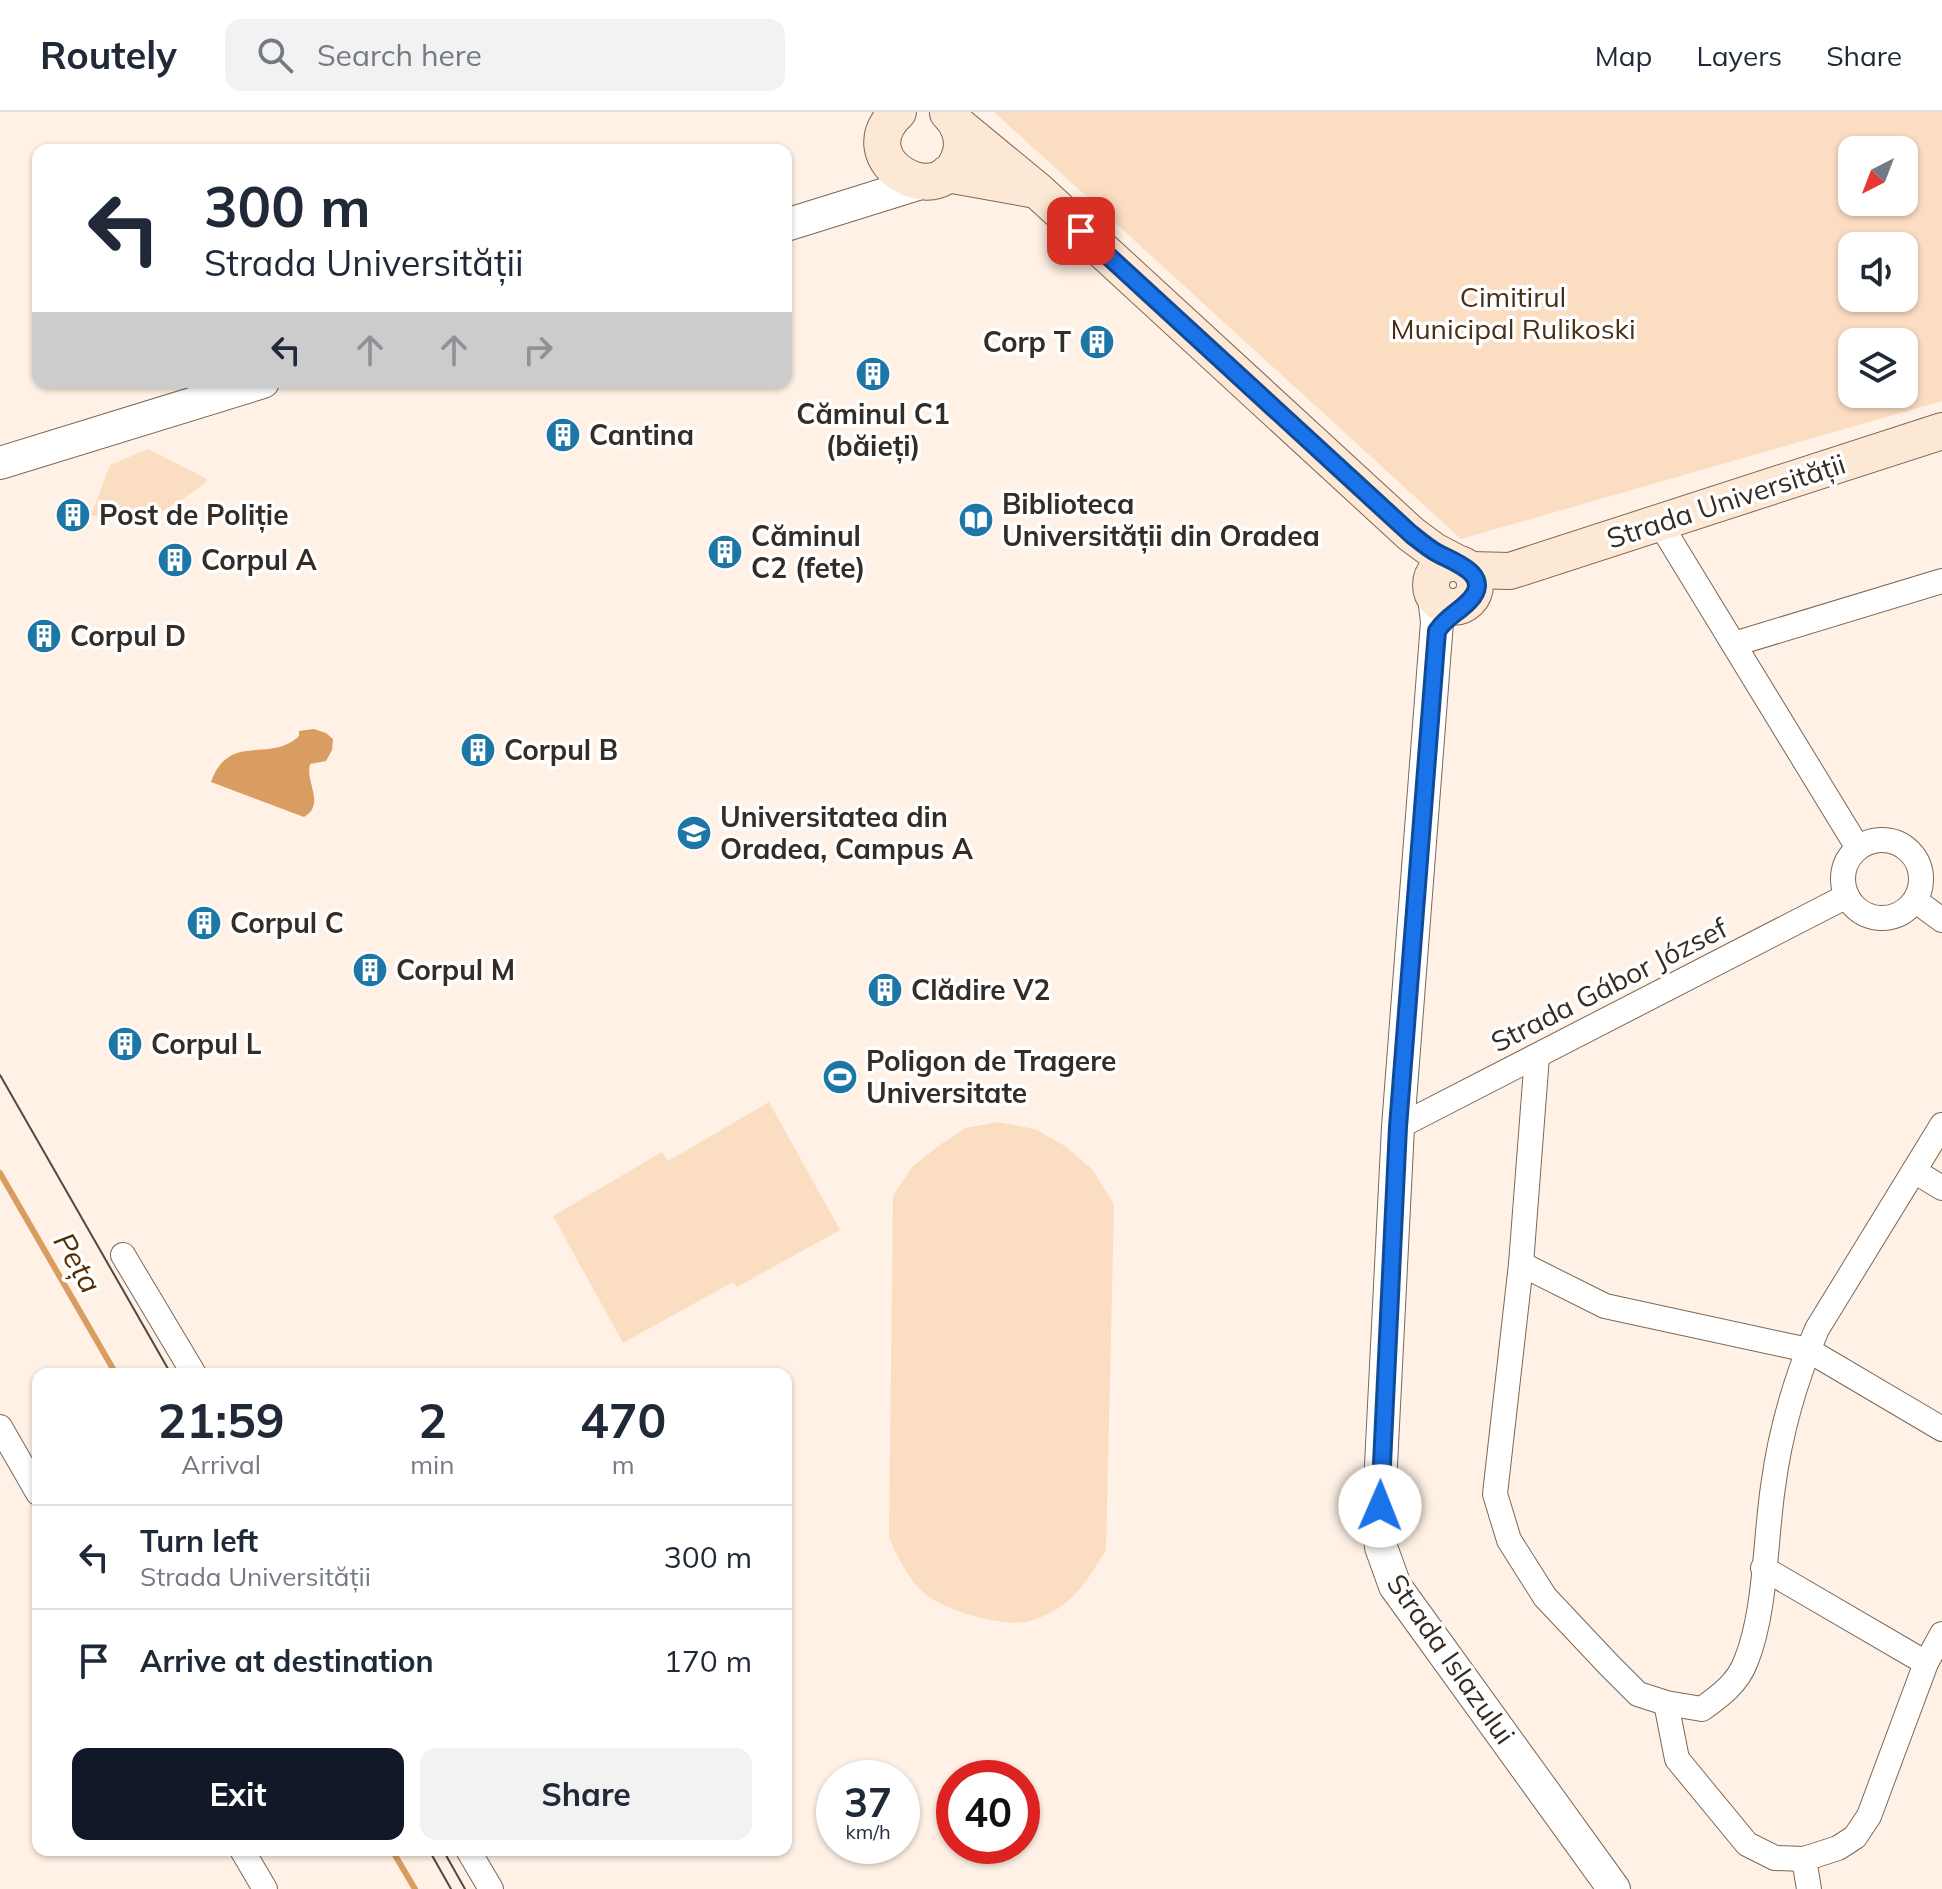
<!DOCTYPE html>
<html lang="en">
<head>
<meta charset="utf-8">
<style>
  body { margin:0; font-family:Mulish,sans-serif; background:#f2f2f3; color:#1f2937; height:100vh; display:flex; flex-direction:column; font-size:30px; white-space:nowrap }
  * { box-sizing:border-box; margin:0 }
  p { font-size:26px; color:#747a83 }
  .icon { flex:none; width:44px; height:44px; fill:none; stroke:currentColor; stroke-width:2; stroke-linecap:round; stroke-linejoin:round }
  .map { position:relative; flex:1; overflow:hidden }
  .drawer { position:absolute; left:32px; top:1256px; width:760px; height:488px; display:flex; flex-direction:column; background:#fff; border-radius:16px; box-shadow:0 2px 6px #0004 }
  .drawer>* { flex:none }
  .top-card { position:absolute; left:32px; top:32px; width:760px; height:244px; border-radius:16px; box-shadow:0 2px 6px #0004; background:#fff; color:#1f2937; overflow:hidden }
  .needle { width:52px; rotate:222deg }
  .tools { position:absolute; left:1838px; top:24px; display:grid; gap:16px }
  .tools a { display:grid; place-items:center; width:80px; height:80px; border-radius:16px; background:#fff; box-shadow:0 2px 6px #0004; font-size:40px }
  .speed { position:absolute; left:816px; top:1648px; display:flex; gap:16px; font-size:40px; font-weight:700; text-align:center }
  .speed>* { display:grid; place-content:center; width:104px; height:104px; border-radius:50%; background:#fff; box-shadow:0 2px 6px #0004; line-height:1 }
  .speed small { font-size:20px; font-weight:400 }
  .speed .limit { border:12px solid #d22; background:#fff; color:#111 }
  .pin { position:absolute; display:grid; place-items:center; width:68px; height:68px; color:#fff; margin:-34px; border-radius:16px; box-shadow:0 4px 12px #0006 }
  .me { position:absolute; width:88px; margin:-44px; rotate:1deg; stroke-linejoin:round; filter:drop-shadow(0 0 6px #0008) }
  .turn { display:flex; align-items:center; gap:28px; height:168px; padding:0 40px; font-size:36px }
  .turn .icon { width:104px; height:104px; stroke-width:2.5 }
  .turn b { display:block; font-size:56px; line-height:68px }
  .lanes { display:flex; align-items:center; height:76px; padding:0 40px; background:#0003; justify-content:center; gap:40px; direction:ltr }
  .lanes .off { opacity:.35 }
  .eta { display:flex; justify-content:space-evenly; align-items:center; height:136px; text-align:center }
  .eta b { font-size:48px; font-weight:700; line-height:56px }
  .primary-button { display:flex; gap:16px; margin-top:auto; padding:16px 40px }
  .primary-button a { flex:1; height:92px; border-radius:16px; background:#111827; color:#fff; font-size:32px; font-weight:700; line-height:92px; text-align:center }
  .primary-button a+a { background:#f2f2f3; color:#1f2937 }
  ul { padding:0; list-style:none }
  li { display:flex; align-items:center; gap:24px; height:104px; padding:0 40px; border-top:2px solid #e0e1e3 }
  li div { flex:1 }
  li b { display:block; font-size:30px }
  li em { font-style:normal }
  header { display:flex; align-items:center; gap:48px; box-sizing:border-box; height:112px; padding:0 40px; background:#fff; border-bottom:2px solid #e0e1e3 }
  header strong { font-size:38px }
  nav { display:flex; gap:44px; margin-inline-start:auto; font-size:28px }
  .search { width:560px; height:72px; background:#f2f2f3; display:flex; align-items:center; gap:20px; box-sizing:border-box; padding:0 28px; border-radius:16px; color:#747a83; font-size:30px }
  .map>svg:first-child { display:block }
</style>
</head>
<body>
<header>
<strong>Routely</strong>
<div class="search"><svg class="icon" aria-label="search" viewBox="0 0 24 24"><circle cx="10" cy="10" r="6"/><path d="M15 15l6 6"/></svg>Search here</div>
<nav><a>Map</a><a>Layers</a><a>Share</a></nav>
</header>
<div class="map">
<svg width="1942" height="1777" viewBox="0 0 1942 1777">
  <rect width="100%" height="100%" fill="#fff1e5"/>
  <g fill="#fbddc2" fill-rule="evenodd">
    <path d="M 994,0 L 1942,0 L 1942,289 L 1461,427 ZM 1852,38 L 1904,38 L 1904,90 L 1852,90 ZM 1852,134 L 1904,134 L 1904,186 L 1852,186 ZM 1852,230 L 1904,230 L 1904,282 L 1852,282 Z"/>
    <path d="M 148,337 L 207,367 L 204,372 C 165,401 141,416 91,403 L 110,353 Z"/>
    <polygon points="769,990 840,1118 737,1175 733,1170 623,1231 553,1104 662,1040 668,1049"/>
    <path d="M 998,1010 L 1035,1017 L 1065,1034 L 1093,1058 L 1114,1093 L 1106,1438 C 1093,1459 1081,1481 1060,1495 C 1052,1501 1035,1508 1026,1510 C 999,1514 947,1499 926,1483 C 908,1468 899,1447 889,1426 L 893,1084 L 912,1055 L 937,1035 L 965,1016 Z"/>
  </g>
  <path fill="#d99d62" d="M 314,617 L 326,621 L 333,627 L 332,638 L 326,649 L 310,652 C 305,671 326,692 304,705 L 211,670 C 229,619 270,652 299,624 L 299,619 Z"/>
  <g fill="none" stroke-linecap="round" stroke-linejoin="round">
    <g stroke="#d99d62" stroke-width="6">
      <polyline points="0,1061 116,1262"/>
      <polyline points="392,1738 415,1777"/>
    </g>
    <defs>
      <g id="minor">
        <polyline points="1659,410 1858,736"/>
        <polyline points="1734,532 1942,469"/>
        <circle cx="1882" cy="767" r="39"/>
        <polyline points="1916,789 1942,808"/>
        <path d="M 1537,944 L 1521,1152 L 1495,1382 L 1509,1428 L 1545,1485 L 1609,1553 L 1638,1582 L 1666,1591 L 1702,1597 C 1720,1584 1738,1571 1746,1549 C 1766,1500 1765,1428 1773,1375 C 1780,1321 1796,1266 1817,1217 L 1942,1013"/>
        <polyline points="1398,1015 1847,784"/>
        <polyline points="1914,1059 1942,1076"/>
        <polyline points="123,1143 194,1262"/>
        <polyline points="1521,1152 1605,1194 1808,1238 1942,1317"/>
        <polyline points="0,1315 38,1381"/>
        <polyline points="1763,1456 1926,1551"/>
        <polyline points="1666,1591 1677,1647 1747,1732 1775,1746 1804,1747 1838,1736 1855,1725 1869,1704 1926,1551 1942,1522"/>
        <polyline points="242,1738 265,1777"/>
        <polyline points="468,1738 491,1777"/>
        <polyline points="1804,1747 1809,1777"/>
      </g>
      <g id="tertiary">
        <polyline points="786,113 924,70"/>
        <polyline points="0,351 263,270"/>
        <polyline points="1434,485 1437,510 1398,1015 1381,1353 1379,1412 1381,1435 1395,1474 1614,1777"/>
      </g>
      <g id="secondary">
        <path d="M 898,0 C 844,50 945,105 961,40 C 964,26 959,11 948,1"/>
        <polyline points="958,13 1038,79 1411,422 1434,439 1457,451"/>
        <polyline points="947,62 1036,78"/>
        <circle cx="1453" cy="473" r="22"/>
        <polyline points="1470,458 1510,459 1942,319"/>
      </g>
    </defs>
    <use href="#minor" stroke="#7b6857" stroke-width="26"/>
    <use href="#tertiary" stroke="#7b6857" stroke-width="34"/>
    <use href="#secondary" stroke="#7b6857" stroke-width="38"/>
    <use href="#minor" stroke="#fff" stroke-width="24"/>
    <use href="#tertiary" stroke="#fff" stroke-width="32"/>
    <use href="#secondary" stroke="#fce8d4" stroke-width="36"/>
    <g stroke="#51483f" stroke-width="2">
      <polyline points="0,963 171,1262"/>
      <polyline points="429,1738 451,1777"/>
      <polyline points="443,1738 465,1777"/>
    </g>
  </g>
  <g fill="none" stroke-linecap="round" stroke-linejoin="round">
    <defs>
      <path id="route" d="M 1081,119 L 1411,422 C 1420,429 1428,436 1437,441 C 1454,450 1494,463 1469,489 C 1459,500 1447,504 1437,519 L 1398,1015 L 1380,1394"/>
    </defs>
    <use href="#route" stroke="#114b97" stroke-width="20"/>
    <use href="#route" stroke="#1a73e8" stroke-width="14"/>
  </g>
  <defs>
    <symbol id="building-disc" viewBox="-11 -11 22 22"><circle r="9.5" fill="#1d77a6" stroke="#fff"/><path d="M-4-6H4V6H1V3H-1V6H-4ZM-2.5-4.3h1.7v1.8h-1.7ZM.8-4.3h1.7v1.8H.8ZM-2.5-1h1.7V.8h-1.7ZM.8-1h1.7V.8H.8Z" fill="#fff"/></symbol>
    <symbol id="library-disc" viewBox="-11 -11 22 22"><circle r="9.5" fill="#1d77a6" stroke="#fff"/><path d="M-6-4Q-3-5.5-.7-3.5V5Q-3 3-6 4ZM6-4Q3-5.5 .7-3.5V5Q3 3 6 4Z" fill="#fff"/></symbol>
    <symbol id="university-disc" viewBox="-11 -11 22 22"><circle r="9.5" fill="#1d77a6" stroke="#fff"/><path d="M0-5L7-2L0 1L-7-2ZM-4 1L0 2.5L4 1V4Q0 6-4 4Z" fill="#fff"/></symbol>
    <symbol id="stadium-disc" viewBox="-11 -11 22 22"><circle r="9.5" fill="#1d77a6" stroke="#fff"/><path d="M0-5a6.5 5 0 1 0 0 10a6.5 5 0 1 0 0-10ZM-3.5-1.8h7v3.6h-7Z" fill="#fff"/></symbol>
  </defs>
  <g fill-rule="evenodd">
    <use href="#building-disc" x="1077" y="210" width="40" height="40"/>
    <use href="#building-disc" x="853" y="242" width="40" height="40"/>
    <use href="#building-disc" x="543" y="303" width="40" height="40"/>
    <use href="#building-disc" x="53" y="383" width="40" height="40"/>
    <use href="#library-disc" x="956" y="388" width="40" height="40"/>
    <use href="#building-disc" x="705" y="420" width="40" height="40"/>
    <use href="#building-disc" x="155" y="428" width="40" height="40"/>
    <use href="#building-disc" x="24" y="504" width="40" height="40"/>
    <use href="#building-disc" x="458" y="618" width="40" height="40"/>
    <use href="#university-disc" x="674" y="701" width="40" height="40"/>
    <use href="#building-disc" x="184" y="791" width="40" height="40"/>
    <use href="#building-disc" x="350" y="838" width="40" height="40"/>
    <use href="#building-disc" x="865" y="858" width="40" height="40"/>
    <use href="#building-disc" x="105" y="912" width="40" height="40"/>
    <use href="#stadium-disc" x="820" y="945" width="40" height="40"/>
  </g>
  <g text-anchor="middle" stroke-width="7" stroke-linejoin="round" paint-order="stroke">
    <g font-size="28" fill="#493016" stroke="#fff">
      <text x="1513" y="195">Cimitirul<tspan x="1513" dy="32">Municipal Rulikoski</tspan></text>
    </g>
    <g font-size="28" font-weight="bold" fill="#352d25" stroke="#fff" text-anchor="start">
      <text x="1071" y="240" text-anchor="end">Corp T</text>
      <text x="873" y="312" text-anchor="middle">Căminul C1<tspan x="873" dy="32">(băieți)</tspan></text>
      <text x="589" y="333">Cantina</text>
      <text x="1002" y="402">Biblioteca<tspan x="1002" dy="32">Universității din Oradea</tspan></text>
      <text x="99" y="413">Post de Poliție</text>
      <text x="751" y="434">Căminul<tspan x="751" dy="32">C2 (fete)</tspan></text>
      <text x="201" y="458">Corpul A</text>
      <text x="70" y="534">Corpul D</text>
      <text x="504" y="648">Corpul B</text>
      <text x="720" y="715">Universitatea din<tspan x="720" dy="32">Oradea, Campus A</tspan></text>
      <text x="230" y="821">Corpul C</text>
      <text x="396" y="868">Corpul M</text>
      <text x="911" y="888">Clădire V2</text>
      <text x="151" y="942">Corpul L</text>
      <text x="866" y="959">Poligon de Tragere<tspan x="866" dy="32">Universitate</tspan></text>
    </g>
    <g font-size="28" fill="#352d25" stroke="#fff">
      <text transform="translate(1726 389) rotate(-18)" y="10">Strada Universității</text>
      <text transform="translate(1609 873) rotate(-27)" y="10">Strada Gábor József</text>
      <text transform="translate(1451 1547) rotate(55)" y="10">Strada Islazului</text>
    </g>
    <g font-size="30" font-style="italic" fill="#562f00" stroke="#fff">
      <text transform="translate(77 1151) rotate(60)" y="10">Peța</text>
    </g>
  </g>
</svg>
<div class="tools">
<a><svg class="needle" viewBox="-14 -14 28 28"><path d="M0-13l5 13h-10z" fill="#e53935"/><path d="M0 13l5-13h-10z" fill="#747a83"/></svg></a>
<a><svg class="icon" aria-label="sound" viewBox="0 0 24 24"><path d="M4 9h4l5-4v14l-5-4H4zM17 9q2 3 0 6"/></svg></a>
<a><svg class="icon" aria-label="layers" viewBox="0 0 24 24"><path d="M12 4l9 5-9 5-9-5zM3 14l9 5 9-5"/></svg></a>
</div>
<div class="speed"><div>37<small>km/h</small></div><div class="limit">40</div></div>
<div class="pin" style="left:1081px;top:119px;background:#d93025"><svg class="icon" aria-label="arrive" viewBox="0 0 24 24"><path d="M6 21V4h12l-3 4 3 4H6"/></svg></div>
<svg class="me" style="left:1380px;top:1394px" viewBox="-20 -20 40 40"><circle r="19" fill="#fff"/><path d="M0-13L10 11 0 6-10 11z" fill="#1a73e8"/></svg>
<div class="top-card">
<div class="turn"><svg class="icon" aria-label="left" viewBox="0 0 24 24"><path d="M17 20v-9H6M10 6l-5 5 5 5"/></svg><div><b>300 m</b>Strada Universității</div></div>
<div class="lanes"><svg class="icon" aria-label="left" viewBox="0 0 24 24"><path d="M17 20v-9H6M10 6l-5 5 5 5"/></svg><svg class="icon off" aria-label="ahead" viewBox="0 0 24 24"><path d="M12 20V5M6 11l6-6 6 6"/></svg><svg class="icon off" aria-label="ahead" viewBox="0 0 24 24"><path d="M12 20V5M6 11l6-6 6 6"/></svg><svg class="icon off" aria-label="right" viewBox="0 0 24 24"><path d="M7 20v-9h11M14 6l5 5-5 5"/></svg></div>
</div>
<section class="drawer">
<div class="eta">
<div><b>21:59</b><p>Arrival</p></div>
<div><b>2</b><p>min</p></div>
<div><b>470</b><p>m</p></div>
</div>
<ul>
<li><svg class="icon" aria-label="left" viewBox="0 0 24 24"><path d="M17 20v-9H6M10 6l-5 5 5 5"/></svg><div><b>Turn left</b><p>Strada Universității</p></div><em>300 m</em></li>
<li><svg class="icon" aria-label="arrive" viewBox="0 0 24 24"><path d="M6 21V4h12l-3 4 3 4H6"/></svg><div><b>Arrive at destination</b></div><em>170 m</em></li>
</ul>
<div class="primary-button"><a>Exit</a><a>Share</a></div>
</section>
</div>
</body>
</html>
